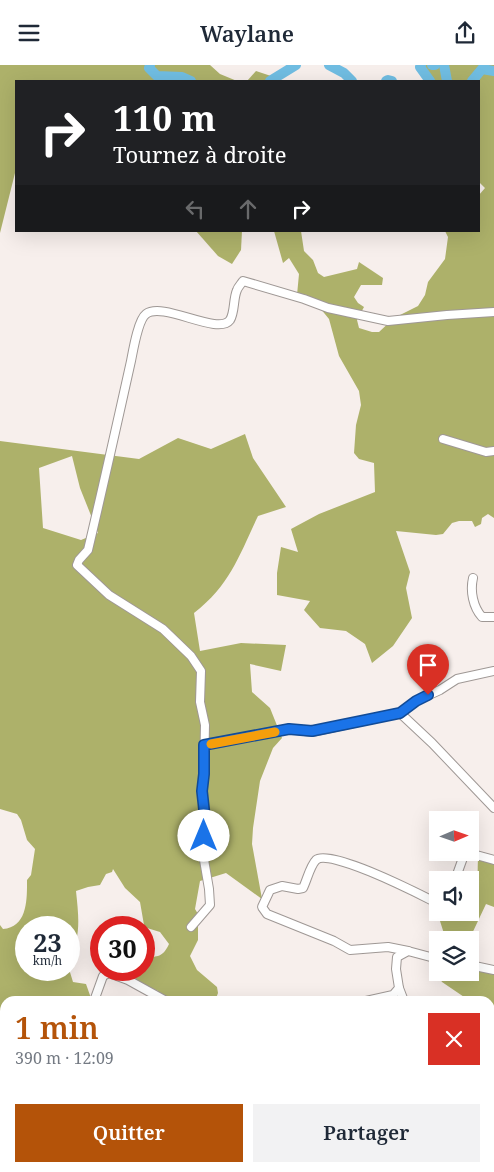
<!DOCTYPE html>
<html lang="fr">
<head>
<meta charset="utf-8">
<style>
  body { margin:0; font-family:"Noto Serif",serif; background:#f2f2f3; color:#1f2937; height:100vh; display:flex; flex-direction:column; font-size:19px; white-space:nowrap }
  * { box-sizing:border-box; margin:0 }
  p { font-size:16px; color:#747a83 }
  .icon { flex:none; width:28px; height:28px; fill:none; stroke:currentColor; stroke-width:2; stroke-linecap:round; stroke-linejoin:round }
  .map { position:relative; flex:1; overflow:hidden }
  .panel { position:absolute; left:0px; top:931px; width:495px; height:176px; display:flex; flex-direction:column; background:#fff; border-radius:15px 15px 0 0; box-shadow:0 5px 20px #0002 }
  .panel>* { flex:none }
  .hud { position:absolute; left:15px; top:15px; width:465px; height:152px; border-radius:0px; box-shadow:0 5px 20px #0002; background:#202124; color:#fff; overflow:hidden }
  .needle { width:32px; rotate:88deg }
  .buttons { position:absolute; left:429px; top:746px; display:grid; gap:10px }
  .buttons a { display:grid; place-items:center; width:50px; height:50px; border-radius:0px; background:#fff; box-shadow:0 5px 20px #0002; font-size:25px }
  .speed { position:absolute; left:15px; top:851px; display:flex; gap:10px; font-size:25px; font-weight:700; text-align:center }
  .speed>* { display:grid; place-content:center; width:65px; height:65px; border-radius:50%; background:#fff; box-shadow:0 5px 20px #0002; line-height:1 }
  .speed small { font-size:12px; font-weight:400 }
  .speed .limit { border:8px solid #d22; background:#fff; color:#111 }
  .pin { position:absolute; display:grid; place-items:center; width:42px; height:42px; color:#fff; margin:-51px -21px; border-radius:50% 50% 50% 0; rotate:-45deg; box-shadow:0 0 5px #0007 }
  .pin .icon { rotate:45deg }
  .me { position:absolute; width:55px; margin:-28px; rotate:0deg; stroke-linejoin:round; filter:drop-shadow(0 0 4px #0008) }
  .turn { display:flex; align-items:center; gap:18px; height:105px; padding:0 15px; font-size:22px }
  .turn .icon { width:65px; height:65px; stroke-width:2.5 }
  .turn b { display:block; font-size:35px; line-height:42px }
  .lanes { display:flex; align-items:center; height:48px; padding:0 15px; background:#0003; justify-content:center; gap:25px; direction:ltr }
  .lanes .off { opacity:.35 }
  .round { display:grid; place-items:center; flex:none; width:52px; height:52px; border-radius:0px; background:#f2f2f3 }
  .summary { display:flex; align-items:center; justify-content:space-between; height:85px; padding:0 15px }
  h1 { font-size:30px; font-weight:600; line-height:38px; color:#b45309 }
  .action { display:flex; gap:10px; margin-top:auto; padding:10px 15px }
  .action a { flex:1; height:58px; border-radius:0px; background:#b45309; color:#fff; font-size:20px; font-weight:600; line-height:58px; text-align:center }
  .action a+a { background:#f2f2f3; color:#1f2937 }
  header { display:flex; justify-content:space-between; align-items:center; height:65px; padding:0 15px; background:#fff; font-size:22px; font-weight:600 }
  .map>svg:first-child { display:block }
</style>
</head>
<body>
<header><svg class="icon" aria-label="menu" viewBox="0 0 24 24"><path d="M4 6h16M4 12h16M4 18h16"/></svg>Waylane<svg class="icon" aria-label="share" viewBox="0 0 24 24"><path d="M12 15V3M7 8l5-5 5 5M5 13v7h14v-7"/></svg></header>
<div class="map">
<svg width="494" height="1107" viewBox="0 0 494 1107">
  <rect width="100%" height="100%" fill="#f7efec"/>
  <g fill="#adb16a" fill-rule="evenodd">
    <polygon points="0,0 210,0 220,9 237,16 16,16 16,104 0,168"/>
    <polygon points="421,0 494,0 494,453 488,449 482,453 481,459 475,462 472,456 459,456 452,458 443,469 436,470 396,466 410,507 406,523 412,553 393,581 372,598 365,579 346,566 320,563 304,545 310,536 277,530 277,508 281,482 298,487 291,464 319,449 375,427 374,398 359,394 354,388 356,360 361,340 359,326 339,291 329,254 320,243 307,239 297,230 299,209 289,193 283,198 274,166 301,166 304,186 313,195 318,208 324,212 357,204 359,197 383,213 382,220 361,220 354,232 358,238 364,242 357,255 359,263 372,267 379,267 394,253 418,241 425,230 428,217 445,194 448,172 445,166 479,166 479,130 485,123 479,117 479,16 430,16 420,2"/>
    <polygon points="256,6 277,13 276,16 247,16"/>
    <polygon points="196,166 242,166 241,185 232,199 218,191"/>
    <path d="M 245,369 L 253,393 L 286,442 L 258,451 C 239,491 230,520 194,548 L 200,586 L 241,578 L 286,580 L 281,606 L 250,599 L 252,627 L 270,643 L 282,673 L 273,683 L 260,716 L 253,763 L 252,779 L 262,834 L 226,808 L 200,816 L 195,844 L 198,849 L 198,875 L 190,891 L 197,905 L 217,922 L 218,928 L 215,936 L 157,936 L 158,926 L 135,916 L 137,905 L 144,905 L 144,896 C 156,888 161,896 169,879 L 160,867 L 147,863 L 144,860 L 140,837 L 125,823 L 113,804 L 112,807 L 106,809 L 100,820 L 88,822 L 76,826 C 79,855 81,870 69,897 L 69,862 L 26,862 L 26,905 L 69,904 L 73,917 L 86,919 L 92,936 L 5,936 L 5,1102 L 40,1103 L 45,1105 L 53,1103 L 490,1102 L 490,1089 L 494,1087 L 494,1107 L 0,1107 L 0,860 L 3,864 C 28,862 27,833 27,815 L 31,810 L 35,784 L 27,775 L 21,755 L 17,749 L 0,744 L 0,376 L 139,394 L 178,373 L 211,384 ZM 72,391 L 80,423 L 98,468 L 81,475 L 43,463 L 39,403 Z"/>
    <path d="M 484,791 L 494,793 L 494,842 L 486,839 L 469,875 L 446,875 L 440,856 L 444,848 L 470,848 L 470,826 C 480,820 477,806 478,795 Z"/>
    <polygon points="437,886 438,908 470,908 470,892 494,905 494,968 490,961 490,936 470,936 442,917 430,897 433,887"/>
  </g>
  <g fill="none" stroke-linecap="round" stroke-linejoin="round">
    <g stroke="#70bde2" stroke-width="10">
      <polyline points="150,0 149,3 157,11 182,12 191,16"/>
      <polyline points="329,0 344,8 352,16"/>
      <polyline points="421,0 420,2 430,16"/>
      <polyline points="432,0 435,0"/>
      <polyline points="444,0 447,16"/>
      <polyline points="270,16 296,0"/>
      <polyline points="386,16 388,15 392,16"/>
      <polyline points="472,16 482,4 494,6"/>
    </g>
    <defs>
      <g id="minor">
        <polyline points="443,374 486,387 494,386"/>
        <path d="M 473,513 C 470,526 473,542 482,552 L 494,552"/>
        <polyline points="400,648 432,678 494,743"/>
        <polyline points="204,681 289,664 312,667 400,648 416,636 440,625 457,614 494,606"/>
        <polyline points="455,815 464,790 469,788 494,795"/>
        <path d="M 191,862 L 210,840 L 209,824 L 203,789 L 205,753 L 202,726 L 204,709 L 205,660 L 200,637 L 201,606 L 191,591 L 163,564 L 109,530 L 77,500 L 79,495 L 88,485 C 103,422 117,359 131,296 C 133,286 138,255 146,249 C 163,236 218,271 230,255 C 235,247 233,234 237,225 C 238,222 241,219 243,216 L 304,234 L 328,243 L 388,256 L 447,250 L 494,247"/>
        <path d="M 408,886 L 388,882 L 350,885 L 334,876 L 267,849 L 262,842 L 270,825 L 282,821 L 298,824 L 303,823 C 307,815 310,801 316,795 C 329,783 417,828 433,836 L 438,837"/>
        <polyline points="470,900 494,905"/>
        <polyline points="399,923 404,936"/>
        <polyline points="94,936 103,911 109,908 128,915 166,936"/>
        <polyline points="332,936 345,936"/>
        <polyline points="366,936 393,930 399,923 396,904 397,892 408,886 438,894"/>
      </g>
    </defs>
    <use href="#minor" stroke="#9f9895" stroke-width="10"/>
    <use href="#minor" stroke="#fff" stroke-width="8"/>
  </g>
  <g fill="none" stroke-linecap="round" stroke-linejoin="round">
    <defs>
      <polyline id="route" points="204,771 205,753 202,726 204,709 204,680 289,664 312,666 366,655 400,648 416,636 428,630"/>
    </defs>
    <use href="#route" stroke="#114b97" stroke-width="12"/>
    <use href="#route" stroke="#1a73e8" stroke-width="9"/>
    <polyline stroke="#f59e0b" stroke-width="9" points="211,679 275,667"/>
  </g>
</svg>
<div class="buttons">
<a><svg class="needle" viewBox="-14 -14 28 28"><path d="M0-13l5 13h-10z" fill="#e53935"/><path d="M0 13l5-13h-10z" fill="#747a83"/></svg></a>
<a><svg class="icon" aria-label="sound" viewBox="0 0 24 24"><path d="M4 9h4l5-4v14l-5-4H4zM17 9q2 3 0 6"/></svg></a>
<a><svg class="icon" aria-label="layers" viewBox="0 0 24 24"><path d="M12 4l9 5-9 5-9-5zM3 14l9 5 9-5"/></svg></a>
</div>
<div class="speed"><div>23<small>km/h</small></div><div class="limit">30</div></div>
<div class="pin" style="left:428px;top:630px;background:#d93025"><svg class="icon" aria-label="arrive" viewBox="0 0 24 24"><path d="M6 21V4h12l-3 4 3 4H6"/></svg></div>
<svg class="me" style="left:204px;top:771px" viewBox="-20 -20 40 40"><circle r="19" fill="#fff"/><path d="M0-13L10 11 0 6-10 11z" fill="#1a73e8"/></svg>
<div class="hud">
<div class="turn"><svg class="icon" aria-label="right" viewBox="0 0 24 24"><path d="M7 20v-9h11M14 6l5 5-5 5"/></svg><div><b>110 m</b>Tournez à droite</div></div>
<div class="lanes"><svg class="icon off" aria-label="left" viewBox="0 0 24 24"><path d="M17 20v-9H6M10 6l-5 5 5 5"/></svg><svg class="icon off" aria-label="ahead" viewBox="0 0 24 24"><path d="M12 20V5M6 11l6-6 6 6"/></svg><svg class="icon" aria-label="right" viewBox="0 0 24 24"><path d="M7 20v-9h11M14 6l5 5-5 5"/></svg></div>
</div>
<section class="panel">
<div class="summary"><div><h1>1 min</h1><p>390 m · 12:09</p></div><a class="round" style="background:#d93025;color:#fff"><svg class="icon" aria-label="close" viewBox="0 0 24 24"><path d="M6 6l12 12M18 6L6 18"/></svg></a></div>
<div class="action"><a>Quitter</a><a>Partager</a></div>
</section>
</div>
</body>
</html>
